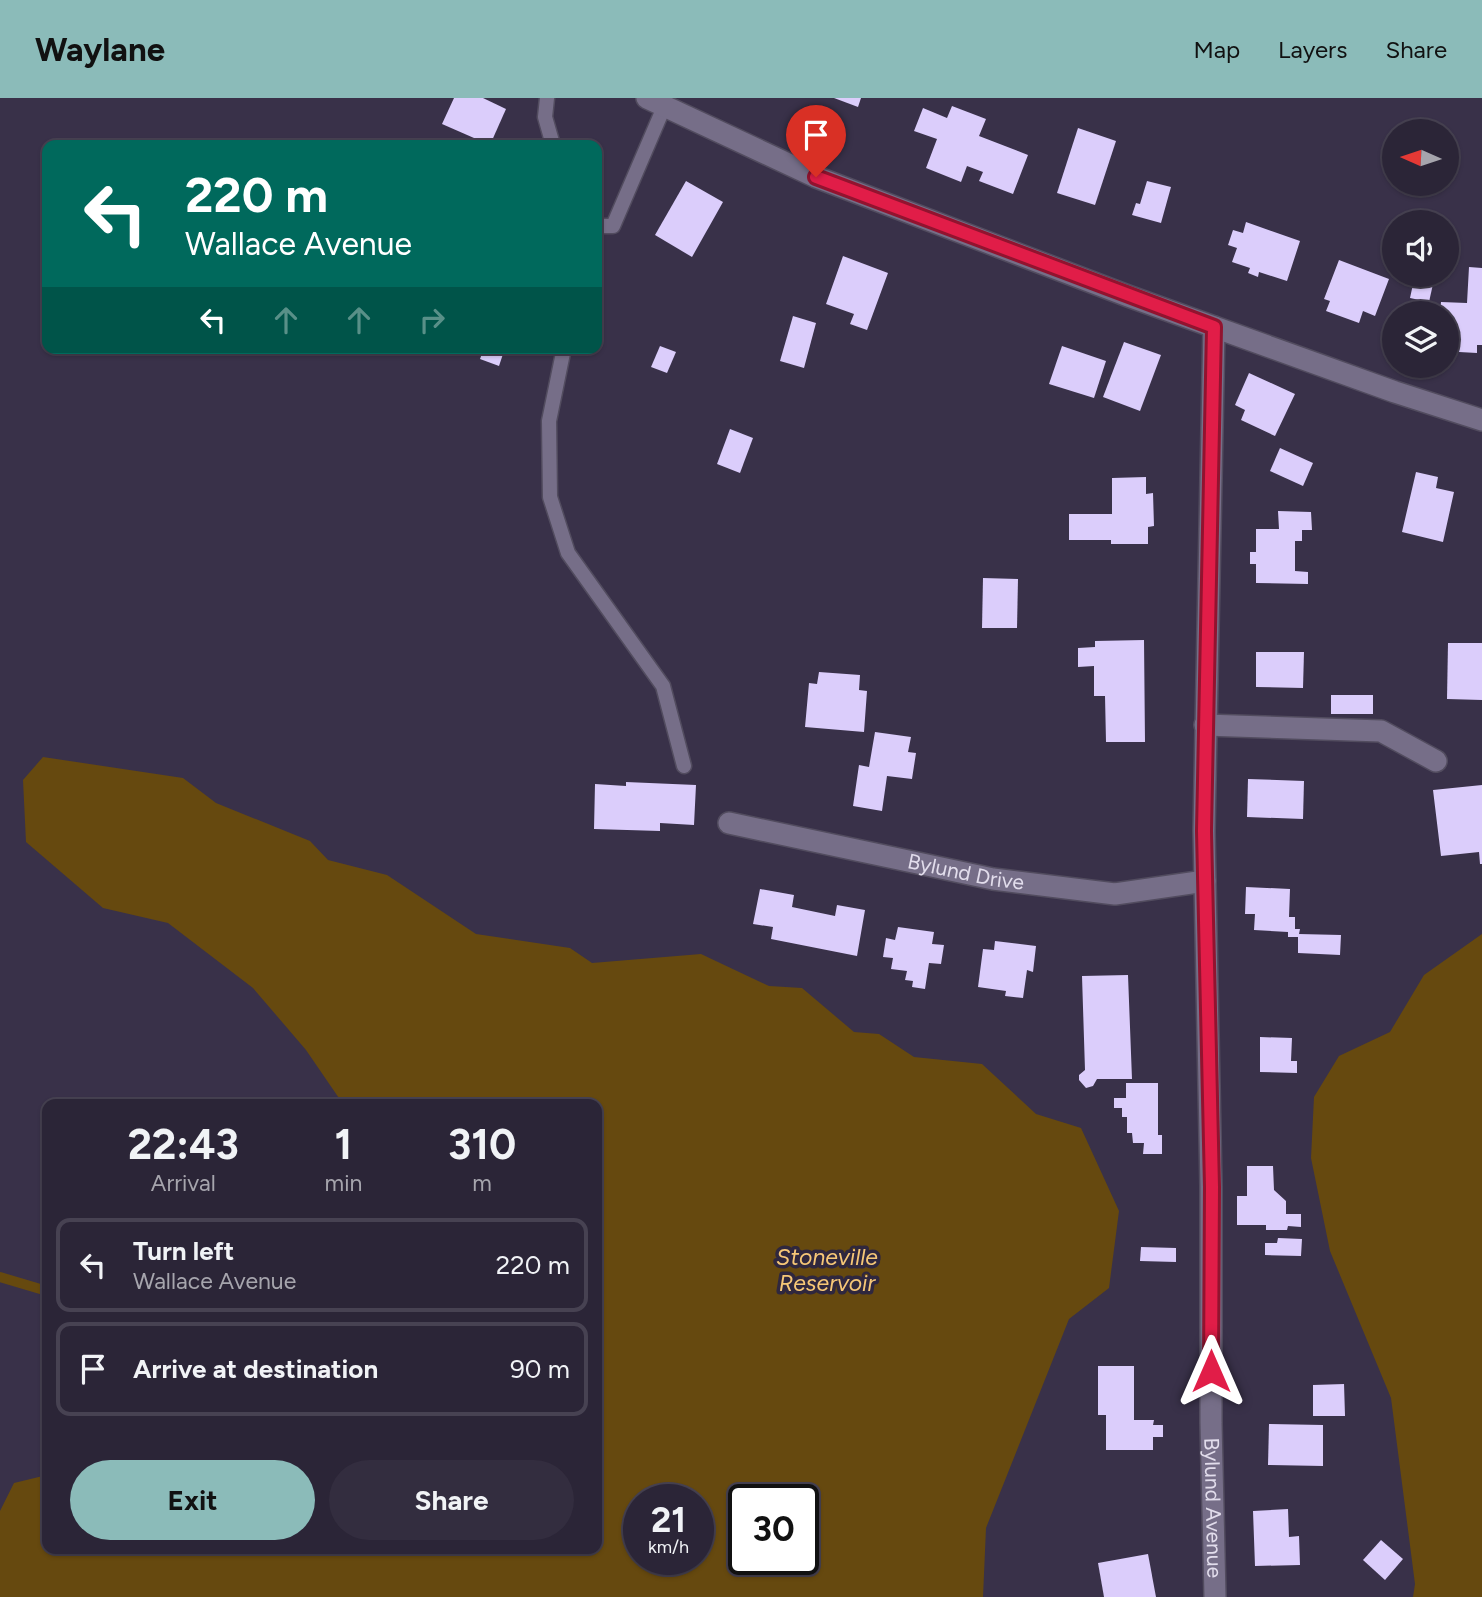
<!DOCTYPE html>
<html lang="en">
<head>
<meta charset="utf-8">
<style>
  body { margin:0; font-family:Figtree,sans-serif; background:#332d3f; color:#f1f3f6; height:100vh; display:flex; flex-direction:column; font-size:26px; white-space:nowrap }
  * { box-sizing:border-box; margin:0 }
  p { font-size:23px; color:#a6a5ad }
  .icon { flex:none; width:38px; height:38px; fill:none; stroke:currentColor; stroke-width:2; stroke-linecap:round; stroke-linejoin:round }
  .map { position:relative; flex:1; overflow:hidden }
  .details { position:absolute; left:42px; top:1001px; width:560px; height:455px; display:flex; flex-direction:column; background:#2b2537; border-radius:14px; box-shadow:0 2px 5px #0004,0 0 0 2px #474252 }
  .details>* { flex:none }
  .hud { position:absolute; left:42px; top:42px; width:560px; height:214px; border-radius:14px; box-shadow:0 2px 5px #0004,0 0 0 2px #474252; background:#00695c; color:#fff; overflow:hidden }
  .needle { width:46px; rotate:273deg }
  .tools { position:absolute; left:1382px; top:21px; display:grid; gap:14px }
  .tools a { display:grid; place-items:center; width:77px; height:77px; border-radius:50%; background:#2b2537; box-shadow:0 2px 5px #0004,0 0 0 2px #474252; font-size:35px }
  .speed { position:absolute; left:623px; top:1386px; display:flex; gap:14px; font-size:35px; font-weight:700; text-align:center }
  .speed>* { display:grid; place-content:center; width:91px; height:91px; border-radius:50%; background:#2b2537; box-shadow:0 2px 5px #0004,0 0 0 2px #474252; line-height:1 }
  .speed small { font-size:18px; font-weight:400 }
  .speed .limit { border:4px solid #111; border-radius:10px; background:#fff; color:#111 }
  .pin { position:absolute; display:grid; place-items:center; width:60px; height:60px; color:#fff; margin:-72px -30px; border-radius:50% 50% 50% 0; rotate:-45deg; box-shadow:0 0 7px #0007 }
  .pin .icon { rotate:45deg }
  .me { position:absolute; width:77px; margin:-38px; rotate:0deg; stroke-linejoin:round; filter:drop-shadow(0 0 5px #0008) }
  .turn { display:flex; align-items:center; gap:24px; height:147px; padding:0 28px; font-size:32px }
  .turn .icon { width:91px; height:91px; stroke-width:2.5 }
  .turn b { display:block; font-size:49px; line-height:60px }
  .lanes { display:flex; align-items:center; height:66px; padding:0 28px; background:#0003; justify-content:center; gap:35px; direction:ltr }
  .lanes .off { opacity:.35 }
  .eta { display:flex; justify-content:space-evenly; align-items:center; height:119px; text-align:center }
  .eta b { font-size:42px; font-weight:700; line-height:49px }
  .primary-button { display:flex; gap:14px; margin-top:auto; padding:14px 28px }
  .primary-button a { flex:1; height:80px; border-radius:42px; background:#8bbbb9; color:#111; font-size:28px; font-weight:700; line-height:80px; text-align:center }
  .primary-button a+a { background:#332d3f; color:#f1f3f6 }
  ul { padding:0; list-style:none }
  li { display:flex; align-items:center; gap:21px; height:94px; margin:0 14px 10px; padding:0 14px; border:4px solid #474252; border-radius:14px }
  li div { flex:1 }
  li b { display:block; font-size:26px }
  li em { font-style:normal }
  header { display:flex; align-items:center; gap:42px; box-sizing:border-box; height:98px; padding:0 35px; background:#8bbbb9; color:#111 }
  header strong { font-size:33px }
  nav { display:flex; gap:38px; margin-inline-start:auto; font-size:24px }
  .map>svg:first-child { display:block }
</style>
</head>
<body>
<header>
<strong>Waylane</strong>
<nav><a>Map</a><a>Layers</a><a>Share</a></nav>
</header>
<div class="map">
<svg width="1482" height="1499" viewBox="0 0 1482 1499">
  <rect width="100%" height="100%" fill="#393149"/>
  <g fill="#66490f" fill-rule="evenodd">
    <path d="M 43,659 L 183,680 L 216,705 L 310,743 L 328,762 L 387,777 L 476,836 L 570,850 L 592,865 L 701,856 L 769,888 L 802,890 L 854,934 L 879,936 L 914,959 L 982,966 L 1036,1016 L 1081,1030 L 1119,1113 L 1109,1190 L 1069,1221 L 986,1430 L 983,1499 L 0,1499 L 0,1413 L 14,1385 L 47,1377 L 47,1451 L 597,1451 L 597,1006 L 343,1006 L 306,952 L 253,890 L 168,825 L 103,810 L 26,744 L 23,682 ZM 639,1402 L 698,1402 L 698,1461 L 639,1461 ZM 744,1402 L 803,1402 L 803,1461 L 744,1461 Z"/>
    <polygon points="1482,836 1482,1499 1413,1499 1415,1486 1391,1300 1330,1153 1311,1060 1314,999 1339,958 1390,934 1424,877"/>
  </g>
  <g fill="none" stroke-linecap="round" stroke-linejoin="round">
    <polyline stroke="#66490f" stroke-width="10" points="0,1179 47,1193"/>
  </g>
  <g fill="#dbcdfb">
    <polygon points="454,0 483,0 506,11 490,47 442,26"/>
    <polygon points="834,0 861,0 858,9"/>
    <polygon points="952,8 986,21 979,38 1028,57 1013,96 979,83 983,74 967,68 961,84 926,70 937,41 914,33 923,10 947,20"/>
    <polygon points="1078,30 1116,43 1095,107 1057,95"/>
    <polygon points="686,83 723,104 692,159 655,137"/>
    <polygon points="1147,83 1171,89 1161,125 1132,117 1136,105 1140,106"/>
    <polygon points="1246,124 1300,143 1287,183 1259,174 1258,179 1248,175 1250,170 1232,164 1237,150 1228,147 1233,132 1243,135"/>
    <polygon points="843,158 888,175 867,232 850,226 854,216 826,206"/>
    <polygon points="1339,162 1389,181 1375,218 1363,213 1359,225 1326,213 1330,203 1324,201"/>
    <polygon points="1469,169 1482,170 1482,247 1477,247 1477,255 1459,254 1460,247 1447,246 1447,215 1440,215 1441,204 1467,205"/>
    <polygon points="1415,177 1435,177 1429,204 1410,200"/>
    <polygon points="793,218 816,225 804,270 780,263"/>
    <polygon points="1124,244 1161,257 1140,313 1103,299"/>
    <polygon points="660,248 676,254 667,275 651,269"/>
    <polygon points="1062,248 1106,263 1094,300 1049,286"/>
    <polygon points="484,250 505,250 499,268 480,261"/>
    <polygon points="1249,275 1295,296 1275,338 1241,322 1245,312 1235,307"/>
    <polygon points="730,331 753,340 740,375 717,366"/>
    <polygon points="1280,350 1313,365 1303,388 1270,373"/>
    <polygon points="1416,374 1438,379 1436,390 1454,394 1443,444 1402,434"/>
    <polygon points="1146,379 1146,396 1153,395 1154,428 1148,429 1148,446 1111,446 1111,442 1069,442 1069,416 1112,416 1112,380"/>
    <polygon points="1278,413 1311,414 1312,432 1302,432 1302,443 1295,443 1295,473 1308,474 1308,486 1256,485 1256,466 1250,466 1250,454 1256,454 1256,431 1279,431"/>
    <polygon points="983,480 1018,481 1017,530 982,530"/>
    <polygon points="1144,542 1145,644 1106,644 1105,598 1094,598 1094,568 1078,569 1078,550 1095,549 1095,543"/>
    <polygon points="1448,545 1482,545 1482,602 1447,601"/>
    <polygon points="1256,554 1304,554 1303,590 1256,589"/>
    <polygon points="819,574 860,577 859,592 867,593 864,634 805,629 809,585 817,586"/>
    <rect x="1331" y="597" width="42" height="19"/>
    <polygon points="875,634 911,639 908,654 916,655 912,681 887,678 882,713 853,708 859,667 869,669"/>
    <polygon points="1248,681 1304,683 1303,721 1247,719"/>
    <polygon points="626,684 696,687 694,727 660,725 660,733 594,731 595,686 626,688"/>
    <polygon points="1482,687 1482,766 1480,766 1479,754 1441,758 1433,692"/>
    <polygon points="1246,789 1290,791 1289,819 1295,819 1295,831 1300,831 1299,836 1341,837 1340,857 1298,855 1298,839 1288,839 1288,834 1254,832 1255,816 1245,816"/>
    <polygon points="760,791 794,797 792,809 835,818 837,807 865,812 857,858 771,841 773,829 753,826"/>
    <polygon points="898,829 934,834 932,846 944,847 941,866 929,865 925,891 912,889 913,883 905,882 907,873 891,871 893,860 883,859 886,840 895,842"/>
    <polygon points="995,843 1036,848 1033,874 1027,872 1023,900 1005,898 1006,893 978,889 983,851 994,852"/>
    <polygon points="1128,877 1132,981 1097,981 1093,988 1086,990 1079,982 1079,977 1085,972 1082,878"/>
    <polygon points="1260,939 1292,940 1291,963 1297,963 1297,975 1260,974"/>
    <polygon points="1126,985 1158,985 1158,1037 1162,1037 1162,1056 1143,1056 1144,1045 1133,1045 1132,1035 1127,1035 1127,1019 1122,1019 1122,1010 1114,1010 1114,1000 1126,1000"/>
    <polygon points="1247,1068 1273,1068 1274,1092 1286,1103 1286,1116 1301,1116 1301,1129 1288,1128 1287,1132 1266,1132 1266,1127 1237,1127 1237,1098 1247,1098"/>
    <polygon points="1278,1140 1302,1141 1301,1158 1265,1157 1265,1145 1277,1145"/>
    <polygon points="1141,1149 1176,1150 1176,1164 1140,1163"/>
    <polygon points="1098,1268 1134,1268 1134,1322 1154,1322 1153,1327 1163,1327 1163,1339 1153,1339 1153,1352 1106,1352 1106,1317 1098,1317"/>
    <polygon points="1344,1286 1345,1318 1313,1318 1313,1287"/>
    <polygon points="1269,1326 1323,1327 1323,1368 1268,1367"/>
    <polygon points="1288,1411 1289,1439 1299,1438 1300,1467 1255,1468 1253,1413"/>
    <polygon points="1381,1442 1403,1461 1385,1482 1363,1462"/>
    <polygon points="1148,1456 1156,1499 1104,1499 1098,1465"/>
  </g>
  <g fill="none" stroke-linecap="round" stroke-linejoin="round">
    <defs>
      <g id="lane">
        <polyline points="547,0 545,19 553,47"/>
        <polyline points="597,128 613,128 664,9"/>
        <polyline points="564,250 549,323 550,399 568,455 663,588 684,668"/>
      </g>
      <g id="street">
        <polyline points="647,0 816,79 1128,198 1395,294 1482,322"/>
        <path id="s1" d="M 1214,229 L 1204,733 L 1211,1089 L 1211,1325 L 1215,1499"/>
        <polyline points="1205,627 1381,633 1436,663"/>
        <path id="s2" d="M 729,725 L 993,781 L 1115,796 L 1205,783"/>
      </g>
    </defs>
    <use href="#lane" stroke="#524c5f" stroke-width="17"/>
    <use href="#street" stroke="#524c5f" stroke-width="24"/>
    <use href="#lane" stroke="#766e88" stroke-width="14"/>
    <use href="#street" stroke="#766e88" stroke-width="21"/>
  </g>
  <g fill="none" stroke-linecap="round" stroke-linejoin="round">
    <defs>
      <polyline id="route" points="816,79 1214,229 1204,733 1212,1089 1211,1273"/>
    </defs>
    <use href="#route" stroke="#92132f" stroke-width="18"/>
    <use href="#route" stroke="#e11d48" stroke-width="12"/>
  </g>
  <g text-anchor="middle" stroke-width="7" stroke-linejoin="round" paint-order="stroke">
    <g font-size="21" fill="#e2ddec" stroke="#2f273e">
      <text dy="7" stroke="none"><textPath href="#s2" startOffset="242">Bylund Drive</textPath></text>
      <text dy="7" stroke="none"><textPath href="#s1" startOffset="1181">Bylund Avenue</textPath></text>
    </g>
    <g font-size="23" font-style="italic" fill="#f6c777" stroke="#2f273e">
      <text x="827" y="1167">Stoneville<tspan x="827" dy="26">Reservoir</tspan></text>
    </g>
  </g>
</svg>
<div class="tools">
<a><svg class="needle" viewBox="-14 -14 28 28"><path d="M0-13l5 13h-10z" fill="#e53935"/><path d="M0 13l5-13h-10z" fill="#a6a5ad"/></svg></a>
<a><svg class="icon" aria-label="sound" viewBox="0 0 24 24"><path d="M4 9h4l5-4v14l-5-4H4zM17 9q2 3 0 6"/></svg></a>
<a><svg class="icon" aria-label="layers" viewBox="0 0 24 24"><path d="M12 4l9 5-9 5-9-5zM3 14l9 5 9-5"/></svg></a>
</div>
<div class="speed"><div>21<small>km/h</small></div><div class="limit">30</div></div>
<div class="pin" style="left:816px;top:79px;background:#d93025"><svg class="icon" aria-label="arrive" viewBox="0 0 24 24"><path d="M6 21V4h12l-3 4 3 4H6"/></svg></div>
<svg class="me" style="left:1211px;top:1273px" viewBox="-20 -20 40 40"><path d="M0-17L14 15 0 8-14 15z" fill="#e11d48" stroke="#fff" stroke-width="4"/></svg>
<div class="hud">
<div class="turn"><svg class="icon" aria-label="left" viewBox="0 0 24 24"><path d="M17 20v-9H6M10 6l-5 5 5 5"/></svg><div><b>220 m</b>Wallace Avenue</div></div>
<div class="lanes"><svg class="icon" aria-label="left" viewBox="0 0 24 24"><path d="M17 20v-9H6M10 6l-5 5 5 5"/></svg><svg class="icon off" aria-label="ahead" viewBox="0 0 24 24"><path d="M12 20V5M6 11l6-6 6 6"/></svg><svg class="icon off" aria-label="ahead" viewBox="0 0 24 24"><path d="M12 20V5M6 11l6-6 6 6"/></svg><svg class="icon off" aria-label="right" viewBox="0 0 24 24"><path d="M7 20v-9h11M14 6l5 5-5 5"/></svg></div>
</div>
<section class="details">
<div class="eta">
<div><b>22:43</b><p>Arrival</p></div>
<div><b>1</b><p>min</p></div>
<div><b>310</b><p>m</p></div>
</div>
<ul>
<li><svg class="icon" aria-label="left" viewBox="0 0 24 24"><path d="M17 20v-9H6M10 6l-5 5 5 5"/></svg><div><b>Turn left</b><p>Wallace Avenue</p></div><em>220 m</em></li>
<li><svg class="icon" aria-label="arrive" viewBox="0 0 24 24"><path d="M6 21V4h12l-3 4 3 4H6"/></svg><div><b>Arrive at destination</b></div><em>90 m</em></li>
</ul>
<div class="primary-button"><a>Exit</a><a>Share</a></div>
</section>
</div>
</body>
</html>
